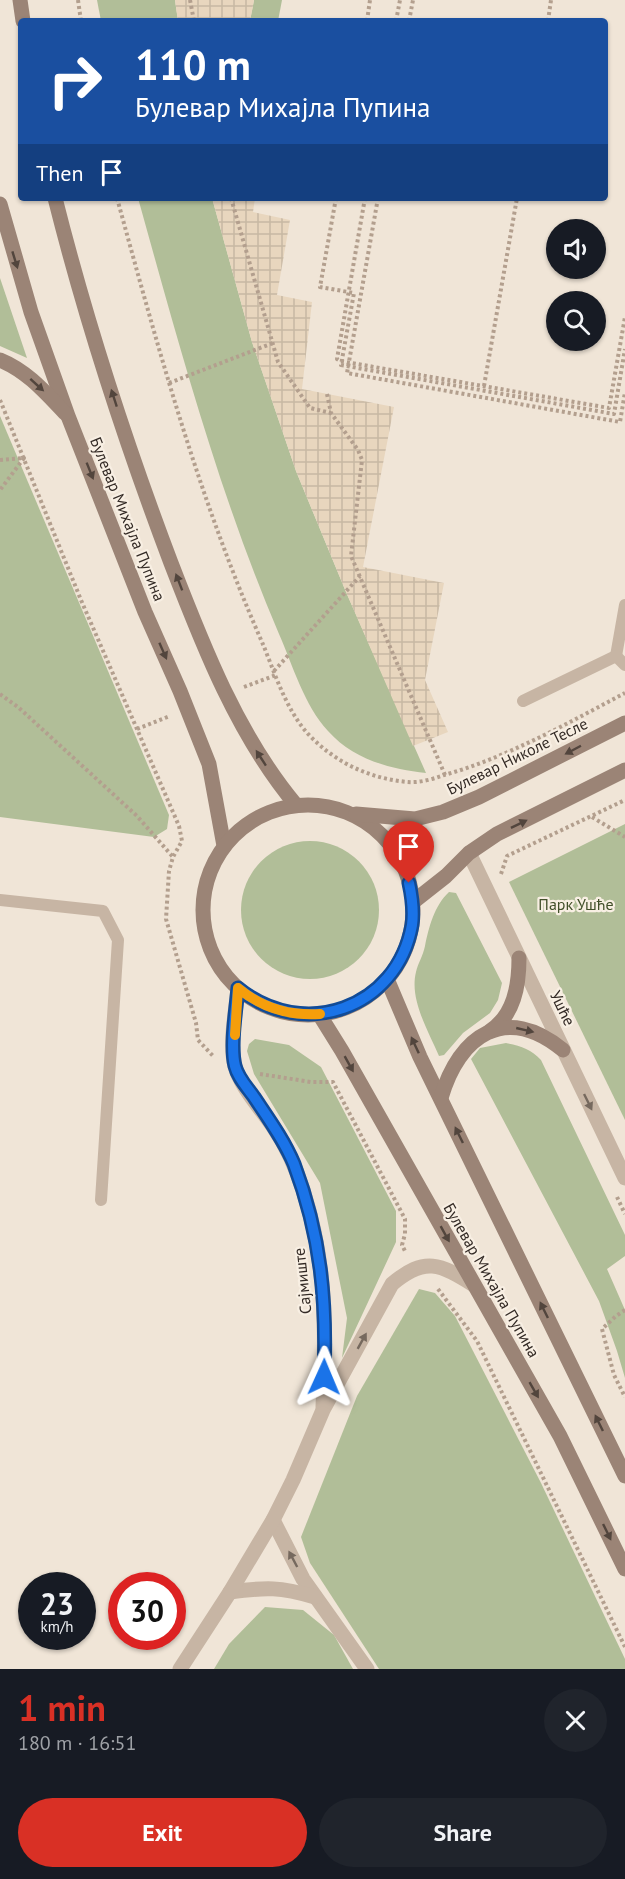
<!DOCTYPE html>
<html lang="en">
<head>
<meta charset="utf-8">
<style>
  body { margin:0; font-family:"PT Sans",sans-serif; background:#20242c; color:#f1f3f6; height:100vh; display:flex; flex-direction:column; font-size:22px; white-space:nowrap }
  * { box-sizing:border-box; margin:0 }
  p { font-size:20px; color:#9ea1a6 }
  .icon { flex:none; width:33px; height:33px; fill:none; stroke:currentColor; stroke-width:2; stroke-linecap:round; stroke-linejoin:round }
  .map { position:relative; height:1669px; overflow:hidden }
  .panel { display:flex; flex-direction:column; background:#171b24; flex:1 }
  .panel>* { flex:none }
  .banner { position:absolute; left:18px; top:18px; width:590px; height:183px; border-radius:6px; box-shadow:0 2px 4px #0004; background:#1a4fa0; color:#fff; overflow:hidden }
  .fabs { position:absolute; left:546px; top:219px; display:grid; gap:12px }
  .fabs a { display:grid; place-items:center; width:60px; height:60px; border-radius:50%; background:#171b24; box-shadow:0 2px 4px #0004; font-size:30px }
  .speed { position:absolute; left:18px; top:1572px; display:flex; gap:12px; font-size:30px; font-weight:700; text-align:center }
  .speed>* { display:grid; place-content:center; width:78px; height:78px; border-radius:50%; background:#171b24; box-shadow:0 2px 4px #0004; line-height:1 }
  .speed small { font-size:15px; font-weight:400 }
  .speed .limit { border:9px solid #d22; background:#fff; color:#111 }
  .pin { position:absolute; display:grid; place-items:center; width:51px; height:51px; color:#fff; margin:-62px -26px; border-radius:50% 50% 50% 0; rotate:-45deg; box-shadow:0 0 6px #0007 }
  .pin .icon { rotate:45deg }
  .me { position:absolute; width:66px; margin:-33px; rotate:1deg; stroke-linejoin:round; filter:drop-shadow(0 0 4px #0008) }
  .turn { display:flex; align-items:center; gap:21px; height:126px; padding:0 18px; font-size:27px }
  .turn .icon { width:78px; height:78px; stroke-width:2.5 }
  .turn b { display:block; font-size:42px; line-height:51px }
  .then { display:flex; align-items:center; height:57px; padding:0 18px; background:#0003; gap:12px; font-size:22px }
  .round { display:grid; place-items:center; flex:none; width:63px; height:63px; border-radius:32px; background:#20242c }
  .summary { display:flex; align-items:center; justify-content:space-between; height:102px; padding:0 18px }
  h1 { font-size:36px; font-weight:700; line-height:45px; color:#d93025 }
  .cta { display:flex; gap:12px; margin-top:auto; padding:12px 18px }
  .cta a { flex:1; height:69px; border-radius:36px; background:#d93025; color:#fff; font-size:24px; font-weight:700; line-height:69px; text-align:center }
  .cta a+a { background:#20242c; color:#f1f3f6 }
  .map>svg:first-child { display:block }
</style>
</head>
<body>
<div class="map">
<svg width="625" height="1669" viewBox="0 0 625 1669">
  <defs>
    <pattern id="plaza-grid" width="8" height="8" patternUnits="userSpaceOnUse" patternTransform="scale(1.5)"><rect width="8" height="8" fill="#e8d6be"/><path d="M0 4h8M4 0v8" fill="none" stroke="#c7b8a3"/></pattern>
  </defs>
  <rect width="100%" height="100%" fill="#f0e5d7"/>
  <g fill="#b1be98">
    <polygon points="97,0 175,0 178,21 101,21"/>
    <polygon points="254,0 282,0 278,21 250,21"/>
    <path d="M 138,198 L 212,198 L 252,342 L 296,471 L 346,592 L 426,773 C 389,769 353,759 328,731 C 304,705 293,666 279,634 C 219,494 179,345 138,198 Z"/>
    <polygon points="0,278 27,358 0,346"/>
    <polygon points="0,416 169,815 167,829 154,837 0,817"/>
    <polygon points="625,824 625,1120 509,882"/>
    <circle cx="310" cy="910" r="69"/>
    <path d="M 449,892 L 456,893 L 502,983 L 498,1000 L 490,1013 L 463,1033 L 444,1055 L 439,1056 C 429,1032 409,1000 416,972 C 418,963 423,956 425,946 C 429,927 434,906 449,892 Z"/>
    <polygon points="255,1039 289,1045 321,1067 396,1211 396,1242 342,1358 347,1318 320,1183 254,1074 247,1051 249,1044"/>
    <path d="M 506,1043 C 521,1046 531,1049 541,1060 L 625,1235 L 625,1256 L 607,1269 L 625,1310 L 625,1378 L 617,1351 L 599,1301 L 471,1059 L 480,1048 Z"/>
    <polygon points="419,1289 435,1293 455,1316 541,1483 625,1659 625,1669 379,1669 310,1563 301,1537 357,1396"/>
    <polygon points="265,1607 303,1610 334,1635 353,1669 214,1669 229,1644"/>
  </g>
  <g fill="url(#plaza-grid)">
    <polygon points="175,0 254,0 250,21 178,21"/>
    <polygon points="212,198 255,198 253,212 290,220 277,295 312,302 302,389 394,407 363,567 444,583 425,680 448,732 413,746 346,592 296,471 252,342"/>
  </g>
  <g fill="none" stroke-linecap="round" stroke-linejoin="round">
    <g stroke="#b39f8e" stroke-width="4" stroke-dasharray="3 3" stroke-linecap="butt">
      <polyline points="78,0 81,21"/>
      <polyline points="190,0 194,21"/>
      <polyline points="367,21 370,0"/>
      <polyline points="396,21 400,0"/>
      <polyline points="409,21 413,0"/>
      <polyline points="548,21 551,0"/>
      <path d="M 117,198 C 158,348 199,499 262,642 C 275,673 286,711 310,736 C 336,763 371,779 408,782 C 420,783 433,779 444,775 C 506,758 568,723 625,693"/>
      <polyline points="231,198 278,362 310,408 331,413"/>
      <polyline points="336,198 320,287 354,293 341,365 614,414 625,349"/>
      <polyline points="365,198 337,359 340,361 609,408 625,317"/>
      <polyline points="378,198 347,373 620,422 625,392"/>
      <polyline points="169,383 273,343"/>
      <polyline points="484,386 517,198"/>
      <polyline points="327,394 331,413 358,450 362,460 351,556 445,775"/>
      <polyline points="0,400 81,600 179,826 182,841 173,857 169,871 166,919 196,1023 198,1040 214,1057"/>
      <polyline points="0,460 24,458 0,490"/>
      <polyline points="274,671 360,576"/>
      <polyline points="244,687 276,675"/>
      <polyline points="0,694 18,707 137,816 173,857"/>
      <polyline points="137,729 170,716"/>
      <polyline points="592,817 625,837"/>
      <polyline points="501,874 507,856 625,800"/>
      <polyline points="260,1074 311,1082 333,1082 405,1219 405,1234 402,1245 405,1251"/>
      <polyline points="617,1197 625,1214"/>
      <polyline points="438,1289 477,1341 625,1647"/>
      <polyline points="625,1310 616,1316 602,1329 614,1375 625,1397"/>
    </g>
    <g stroke="#c7b5a4" stroke-width="12">
      <polyline points="616,656 625,605"/>
      <polyline points="523,701 616,656 625,665"/>
      <polyline points="0,900 103,911 118,940 101,1200"/>
    </g>
    <g stroke="#c7b5a4" stroke-width="15">
      <polyline points="469,853 625,1178"/>
      <path d="M 238,988 C 236,1011 229,1044 235,1066 C 240,1086 262,1110 274,1128 C 287,1147 296,1168 303,1190 C 327,1264 326,1330 323,1407"/>
      <polyline points="273,1520 303,1579 367,1669"/>
      <path d="M 230,1592 C 267,1587 280,1587 315,1597"/>
      <path d="M 180,1669 L 230,1592 L 273,1520 L 293,1480 L 323,1410 L 392,1284 C 425,1256 440,1264 474,1285"/>
    </g>
    <g stroke="#9b8476" stroke-width="15">
      <polyline points="20,0 23,21"/>
      <path d="M 55,198 C 86,321 126,444 171,563 C 203,646 238,736 296,805"/>
      <polyline points="0,204 31,312 68,416 145,612 180,691 209,764 224,846"/>
      <path d="M 0,360 C 27,371 45,392 65,413"/>
      <circle cx="308" cy="910" r="105"/>
      <polyline points="356,814 415,819 443,812 479,797 625,723"/>
      <polyline points="413,902 446,876 469,853 497,834 625,770"/>
      <polyline points="387,979 420,1057 625,1476"/>
      <polyline points="319,1014 342,1051 560,1436 625,1569"/>
      <path d="M 490,1031 C 514,1015 519,986 519,958"/>
      <path d="M 441,1098 C 459,1035 506,1003 563,1050"/>
    </g>
  </g>
  <defs><path id="oneway-solid" d="M-6-.8H1V-3.2L6.5 0L1 3.2V.8H-6Z" transform="scale(1.5)"/></defs>
  <g fill="#52453d">
    <use href="#oneway-solid" transform="translate(15 260) rotate(73)"/>
    <use href="#oneway-solid" transform="translate(37 385) rotate(42)"/>
    <use href="#oneway-solid" transform="translate(114 398) rotate(-108)"/>
    <use href="#oneway-solid" transform="translate(90 471) rotate(68)"/>
    <use href="#oneway-solid" transform="translate(179 582) rotate(-111)"/>
    <use href="#oneway-solid" transform="translate(163 651) rotate(66)"/>
    <use href="#oneway-solid" transform="translate(573 750) rotate(152)"/>
    <use href="#oneway-solid" transform="translate(261 758) rotate(-123)"/>
    <use href="#oneway-solid" transform="translate(519 824) rotate(-26)"/>
    <use href="#oneway-solid" transform="translate(525 1030) rotate(13)"/>
    <use href="#oneway-solid" transform="translate(415 1045) rotate(-115)"/>
    <use href="#oneway-solid" transform="translate(349 1064) rotate(61)"/>
    <use href="#oneway-solid" transform="translate(459 1135) rotate(-116)"/>
    <use href="#oneway-solid" transform="translate(445 1234) rotate(61)"/>
    <use href="#oneway-solid" transform="translate(544 1310) rotate(-116)"/>
    <use href="#oneway-solid" transform="translate(534 1390) rotate(60)"/>
    <use href="#oneway-solid" transform="translate(599 1423) rotate(-116)"/>
    <use href="#oneway-solid" transform="translate(607 1532) rotate(64)"/>
  </g>
  <g fill="#76695e">
    <use href="#oneway-solid" transform="translate(588 1102) rotate(64)"/>
    <use href="#oneway-solid" transform="translate(362 1341) rotate(-61)"/>
    <use href="#oneway-solid" transform="translate(293 1559) rotate(-118)"/>
  </g>
  <g fill="none" stroke-linecap="round" stroke-linejoin="round">
    <defs>
      <path id="route" d="M 324,1377 C 327,1301 321,1236 294,1164 C 284,1140 268,1118 254,1097 C 247,1087 238,1078 235,1066 C 230,1046 236,1010 238,988 C 303,1041 397,1009 412,925 C 414,911 412,897 409,883"/>
    </defs>
    <use href="#route" stroke="#114b97" stroke-width="15"/>
    <use href="#route" stroke="#1a73e8" stroke-width="10"/>
    <path stroke="#f59e0b" stroke-width="10" d="M 235,1035 L 238,988 C 262,1008 289,1016 320,1014"/>
  </g>
  <g text-anchor="middle" stroke-width="4.5" stroke-linejoin="round" paint-order="stroke">
    <g font-size="16" fill="#332a25" stroke="#f8efe3">
      <text transform="translate(128 519) rotate(68)" y="6">Булевар Михајла Пупина</text>
      <text transform="translate(517 756) rotate(-26)" y="6">Булевар Николе Тесле</text>
      <text transform="translate(563 1008) rotate(64)" y="6">Ушће</text>
      <text transform="translate(492 1280) rotate(60)" y="6">Булевар Михајла Пупина</text>
      <text transform="translate(302 1281) rotate(-96)" y="6">Сајмиште</text>
    </g>
    <g font-size="16" fill="#42502a" stroke="#f8efe3">
      <text x="576" y="910">Парк Ушће</text>
    </g>
  </g>
</svg>
<div class="fabs">
<a><svg class="icon" aria-label="sound" viewBox="0 0 24 24"><path d="M4 9h4l5-4v14l-5-4H4zM17 9q2 3 0 6"/></svg></a>
<a><svg class="icon" aria-label="search" viewBox="0 0 24 24"><circle cx="10" cy="10" r="6"/><path d="M15 15l6 6"/></svg></a>
</div>
<div class="speed"><div>23<small>km/h</small></div><div class="limit">30</div></div>
<div class="pin" style="left:409px;top:883px;background:#d93025"><svg class="icon" aria-label="arrive" viewBox="0 0 24 24"><path d="M6 21V4h12l-3 4 3 4H6"/></svg></div>
<svg class="me" style="left:324px;top:1377px" viewBox="-20 -20 40 40"><path d="M0-17L14 15 0 8-14 15z" fill="#1a73e8" stroke="#fff" stroke-width="4"/></svg>
<div class="banner">
<div class="turn"><svg class="icon" aria-label="right" viewBox="0 0 24 24"><path d="M7 20v-9h11M14 6l5 5-5 5"/></svg><div><b>110 m</b>Булевар Михајла Пупина</div></div>
<div class="then">Then<svg class="icon" aria-label="arrive" viewBox="0 0 24 24"><path d="M6 21V4h12l-3 4 3 4H6"/></svg></div>
</div>
</div>
<section class="panel">
<div class="summary"><div><h1>1 min</h1><p>180 m · 16:51</p></div><a class="round"><svg class="icon" aria-label="close" viewBox="0 0 24 24"><path d="M6 6l12 12M18 6L6 18"/></svg></a></div>
<div class="cta"><a>Exit</a><a>Share</a></div>
</section>
</body>
</html>
